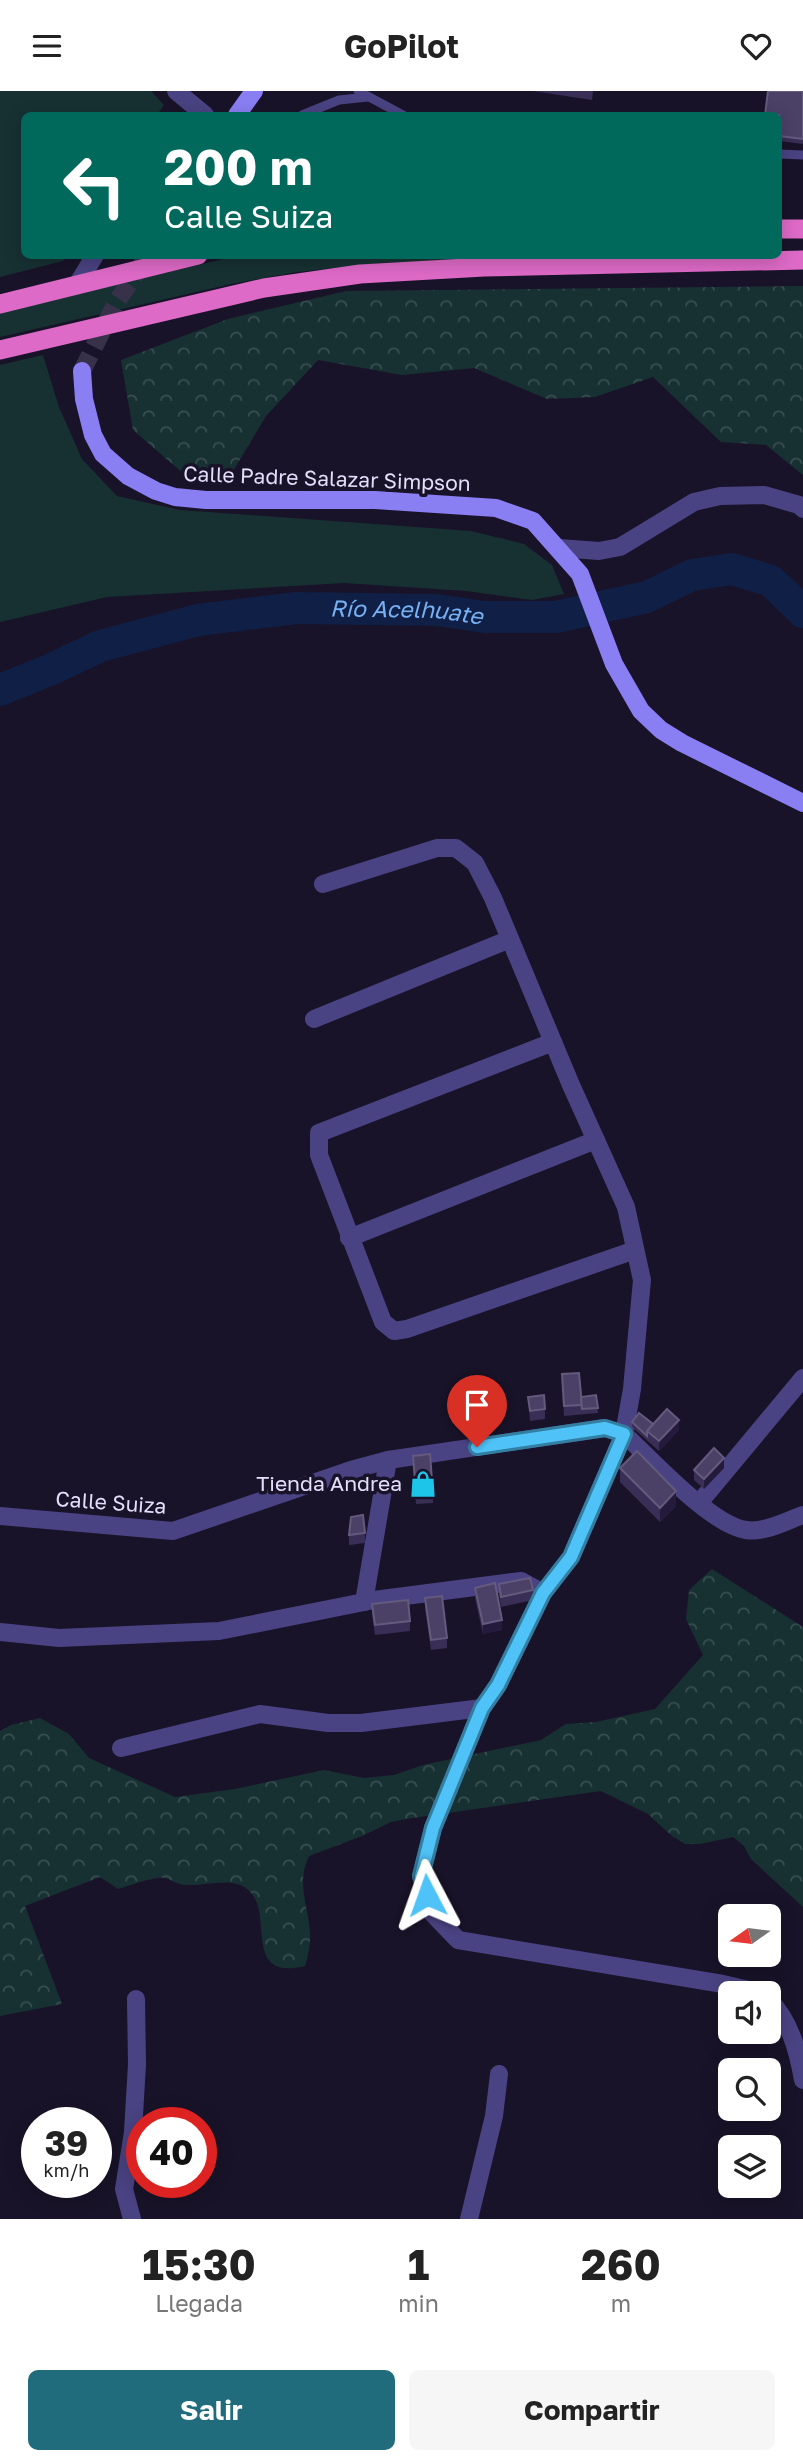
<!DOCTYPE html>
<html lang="es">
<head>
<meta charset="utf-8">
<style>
  body { margin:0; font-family:"Golos Text",sans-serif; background:#f6f6f6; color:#222; height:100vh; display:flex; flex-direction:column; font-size:26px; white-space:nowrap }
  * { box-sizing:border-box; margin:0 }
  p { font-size:23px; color:#767676 }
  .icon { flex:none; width:38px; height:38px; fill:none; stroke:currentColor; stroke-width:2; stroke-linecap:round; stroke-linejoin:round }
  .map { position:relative; height:2128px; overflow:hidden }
  .side { display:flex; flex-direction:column; background:#fff; flex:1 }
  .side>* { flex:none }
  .hud { position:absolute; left:21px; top:21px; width:761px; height:147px; border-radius:10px; box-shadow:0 4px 18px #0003; background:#00695c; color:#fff; overflow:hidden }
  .needle { width:46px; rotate:256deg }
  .fabs { position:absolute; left:718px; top:1813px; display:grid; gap:14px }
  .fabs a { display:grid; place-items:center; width:63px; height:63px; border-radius:10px; background:#fff; box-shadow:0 4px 18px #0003; font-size:35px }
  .speed { position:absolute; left:21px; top:2016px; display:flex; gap:14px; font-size:35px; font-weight:700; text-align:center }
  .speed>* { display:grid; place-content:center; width:91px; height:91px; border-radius:50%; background:#fff; box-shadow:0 4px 18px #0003; line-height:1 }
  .speed small { font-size:18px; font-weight:400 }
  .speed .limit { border:10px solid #d22; background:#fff; color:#111 }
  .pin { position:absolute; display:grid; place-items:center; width:60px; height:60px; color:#fff; margin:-72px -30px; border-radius:50% 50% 50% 0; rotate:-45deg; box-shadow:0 0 7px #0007 }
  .pin .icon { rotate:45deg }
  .me { position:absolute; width:77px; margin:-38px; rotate:356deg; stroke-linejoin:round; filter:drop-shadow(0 0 5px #0008) }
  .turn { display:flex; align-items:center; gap:24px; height:147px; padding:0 28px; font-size:32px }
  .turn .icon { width:91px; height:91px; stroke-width:2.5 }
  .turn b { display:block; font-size:49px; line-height:60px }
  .eta { display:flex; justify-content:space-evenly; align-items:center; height:119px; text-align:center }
  .eta b { font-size:42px; font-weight:700; line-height:49px }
  .action { display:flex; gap:14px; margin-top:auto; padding:14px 28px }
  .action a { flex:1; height:80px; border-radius:10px; background:#206b7c; color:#fff; font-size:28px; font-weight:700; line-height:80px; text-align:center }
  .action a+a { background:#f6f6f6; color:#222 }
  header { display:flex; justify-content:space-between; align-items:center; height:91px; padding:0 28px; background:#fff; font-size:32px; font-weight:700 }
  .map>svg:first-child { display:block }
</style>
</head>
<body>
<header><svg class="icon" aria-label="menu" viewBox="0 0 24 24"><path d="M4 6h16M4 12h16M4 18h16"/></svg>GoPilot<svg class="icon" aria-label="heart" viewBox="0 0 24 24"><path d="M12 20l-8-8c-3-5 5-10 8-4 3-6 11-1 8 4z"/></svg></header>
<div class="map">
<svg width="803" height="2128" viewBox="0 0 803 2128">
  <defs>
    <pattern id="forest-crowns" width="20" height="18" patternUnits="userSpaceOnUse" patternTransform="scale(1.75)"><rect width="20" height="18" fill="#173132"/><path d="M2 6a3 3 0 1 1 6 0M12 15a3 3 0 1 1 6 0" fill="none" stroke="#394e51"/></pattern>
  </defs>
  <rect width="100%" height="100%" fill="#191329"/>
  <g fill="#173132">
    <polygon points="0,0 151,0 164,14 157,24 24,24 24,164 67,165 63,170 0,186"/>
    <polygon points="236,165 673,165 382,172 297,181 231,193 0,246 0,221"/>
    <polygon points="43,264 59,316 82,368 117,405 180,419 471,440 524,453 552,474 564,503 532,509 466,500 344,492 107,506 0,531 0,274"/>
  </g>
  <g fill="url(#forest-crowns)">
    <polygon points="803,195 803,384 766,354 721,351 653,286 595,306 547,308 474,277 402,284 318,269 266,325 233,380 184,383 133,339 121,269 228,228 346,200"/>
    <path d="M 712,1478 L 803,1536 L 803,1816 L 751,1768 L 744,1755 L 733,1746 L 700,1753 L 685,1753 L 672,1745 L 648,1723 L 601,1700 L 406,1728 L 391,1731 L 362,1745 L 309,1765 C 296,1793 308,1813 310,1842 C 311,1853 308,1864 305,1875 C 244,1890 272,1828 252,1803 C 236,1781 201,1798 180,1793 C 175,1792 170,1788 165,1787 C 154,1785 129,1795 118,1798 L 100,1786 L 25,1815 L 62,1913 L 0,1925 L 0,1640 L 11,1634 L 40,1627 L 69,1643 L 89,1667 L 175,1706 L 235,1698 L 324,1679 L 364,1687 L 394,1684 L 423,1674 L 541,1649 L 566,1633 L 596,1631 L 655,1618 L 703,1564 L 686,1528 L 689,1499 Z"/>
  </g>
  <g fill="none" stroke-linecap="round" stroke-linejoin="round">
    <path stroke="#101f45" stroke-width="32" id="s1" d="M 0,599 L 52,578 L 100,555 L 198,529 L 297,517 L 436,519 L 485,526 L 556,526 L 647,506 L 692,484 L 732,478 L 771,490 L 803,521"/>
    <polyline stroke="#373149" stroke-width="18" stroke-dasharray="18 9" stroke-linecap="butt" points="82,280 116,212 148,164"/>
    <g stroke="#4a4383" stroke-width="9">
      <polyline points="358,0 403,24"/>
      <polyline points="302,24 339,9 368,6"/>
      <polyline points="779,63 803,64"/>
    </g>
    <g stroke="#4a4383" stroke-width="18">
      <polyline points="176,0 205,24"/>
      <polyline points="77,194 95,164"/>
      <polyline points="559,457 599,460 620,456 694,411 720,405 764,404 799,414 803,418"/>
      <polyline points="314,928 510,848"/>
      <polyline points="553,951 319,1042 319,1064 383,1231 394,1240 407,1238 635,1159"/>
      <polyline points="349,1147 596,1049"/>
      <polyline points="699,1412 803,1287"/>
      <polyline points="0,1425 173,1440 351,1379 388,1369 605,1337 624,1343 632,1298 642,1189 626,1116 571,994 493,807 475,772 456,757 437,757 323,793"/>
      <polyline points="364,1511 388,1369"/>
      <polyline points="0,1541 59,1547 219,1540 374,1509 521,1490 543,1502"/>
      <polyline points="121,1657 260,1623 328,1632 361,1632 482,1617"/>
      <polyline points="132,2128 124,2098 133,2041 137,1973 136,1908"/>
      <polyline points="469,2128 494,2025 499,1983"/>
    </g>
    <g stroke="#4a4383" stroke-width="18">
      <path d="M 762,1902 L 723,1893 L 458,1849 L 433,1823 L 421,1785 L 433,1737 L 482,1617 L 498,1594 L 543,1502 L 571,1466 L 624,1343 C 651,1368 711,1434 746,1439 C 764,1442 786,1430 803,1424"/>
      <path d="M 768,1908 C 790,1929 798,1960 803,1989"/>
    </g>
    <g stroke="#8a7ef3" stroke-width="18">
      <polyline points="237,24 254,0"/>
      <polyline points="82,280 84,308 93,344 103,363 128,385 156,400 175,406 206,409 375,409 496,417 533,430 580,483 614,573 641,620 661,639 682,652 803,712"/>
    </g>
    <g stroke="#de6ac7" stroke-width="19">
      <polyline points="779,138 803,138"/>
      <polyline points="0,213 198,164"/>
      <polyline points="0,259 264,197 360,183 484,176 803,169"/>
    </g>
  </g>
  <g fill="#392e55">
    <polygon points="533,0 593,0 592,9"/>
    <polygon points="803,0 803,53 779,50 779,24"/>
    <polygon points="562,1283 581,1306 596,1304 598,1322 564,1325"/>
    <polygon points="528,1306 545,1318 545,1328 530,1330"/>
    <polygon points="632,1331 653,1333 679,1339 659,1360 632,1336"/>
    <polygon points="413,1365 433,1402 433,1412 416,1413"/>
    <polygon points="620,1377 676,1415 660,1431 620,1391"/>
    <polygon points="724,1377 704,1398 694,1389 694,1379"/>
    <polygon points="365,1442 365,1452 349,1454 349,1444"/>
    <polygon points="499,1493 533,1499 533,1509 501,1516 499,1503"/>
    <polygon points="475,1497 502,1539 483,1543 475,1507"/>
    <polygon points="425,1507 447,1547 447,1557 431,1559 425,1517"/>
    <polygon points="372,1513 410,1530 410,1540 375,1544 372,1523"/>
  </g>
  <g fill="#241b3c">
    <polygon points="679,1329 679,1339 659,1360 659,1350"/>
    <polygon points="724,1367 724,1377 704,1398 704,1388"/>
    <polygon points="676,1400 676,1415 660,1431 660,1417"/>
    <polygon points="502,1529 502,1539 483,1543 483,1533"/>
  </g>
  <g fill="#4b4167" stroke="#635a7e" stroke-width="2">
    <polygon points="768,0 803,0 803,48 779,45 779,24 765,24"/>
    <polygon points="579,1282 582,1314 564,1315 562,1283"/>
    <polygon points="544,1304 545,1318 530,1320 528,1306"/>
    <polygon points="596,1304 598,1317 582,1318 581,1306"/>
    <polygon points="667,1318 679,1329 659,1350 647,1340"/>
    <polygon points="639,1322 653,1333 647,1340 647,1345 632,1331"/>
    <polygon points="714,1357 724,1367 704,1388 694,1379"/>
    <polygon points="637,1360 676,1400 660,1417 620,1377"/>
    <polygon points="430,1363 433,1402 416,1403 413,1365"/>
    <polygon points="363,1424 365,1442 349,1444 351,1426"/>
    <polygon points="530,1487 533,1499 501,1506 499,1493"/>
    <polygon points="495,1492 502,1529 483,1533 475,1497"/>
    <polygon points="442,1505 447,1547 431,1549 425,1507"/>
    <polygon points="408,1509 410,1530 375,1534 372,1513"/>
  </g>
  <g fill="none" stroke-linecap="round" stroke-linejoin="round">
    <defs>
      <polyline id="route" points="427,1804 421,1785 433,1737 482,1617 498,1594 543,1502 571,1466 624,1343 605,1337 477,1356"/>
    </defs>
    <use href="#route" stroke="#337fa1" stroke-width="18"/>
    <use href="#route" stroke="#4fc3f7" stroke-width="12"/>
  </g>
  <defs>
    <symbol id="shop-bare" viewBox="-9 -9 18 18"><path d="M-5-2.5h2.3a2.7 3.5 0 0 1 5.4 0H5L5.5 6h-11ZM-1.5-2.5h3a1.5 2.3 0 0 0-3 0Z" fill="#1dc5e9" stroke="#191329" stroke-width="2.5" paint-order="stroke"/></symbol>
  </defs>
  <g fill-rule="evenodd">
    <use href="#shop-bare" x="404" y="1374" width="38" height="38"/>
  </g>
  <g text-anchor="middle" stroke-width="7" stroke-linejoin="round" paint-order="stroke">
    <g font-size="21" fill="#e4defc" stroke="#191329">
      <text transform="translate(327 388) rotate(2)" y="7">Calle Padre Salazar Simpson</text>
      <text transform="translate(111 1412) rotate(4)" y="7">Calle Suiza</text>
    </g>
    <g font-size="21" fill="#e4defc" stroke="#191329" text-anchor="end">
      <text x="402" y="1400">Tienda Andrea</text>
    </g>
    <g font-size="23" font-style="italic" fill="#76aff2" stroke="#191329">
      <text dy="8" stroke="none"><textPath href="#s1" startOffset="420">Río Acelhuate</textPath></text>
    </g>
  </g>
</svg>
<div class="fabs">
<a><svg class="needle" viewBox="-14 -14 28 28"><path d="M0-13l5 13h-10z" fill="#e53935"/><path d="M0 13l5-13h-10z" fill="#767676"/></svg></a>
<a><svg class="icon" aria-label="sound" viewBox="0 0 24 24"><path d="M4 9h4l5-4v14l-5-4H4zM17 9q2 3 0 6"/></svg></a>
<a><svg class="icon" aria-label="search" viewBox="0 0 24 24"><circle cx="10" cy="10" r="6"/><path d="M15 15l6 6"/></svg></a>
<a><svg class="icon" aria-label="layers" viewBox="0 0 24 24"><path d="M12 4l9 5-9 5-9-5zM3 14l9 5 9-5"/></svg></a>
</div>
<div class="speed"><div>39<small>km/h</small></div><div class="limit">40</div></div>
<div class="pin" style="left:477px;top:1356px;background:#d93025"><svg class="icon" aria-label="arrive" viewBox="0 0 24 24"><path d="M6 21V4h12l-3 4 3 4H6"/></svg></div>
<svg class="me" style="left:427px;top:1804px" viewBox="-20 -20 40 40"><path d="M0-17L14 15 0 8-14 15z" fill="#4fc3f7" stroke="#fff" stroke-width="4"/></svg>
<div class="hud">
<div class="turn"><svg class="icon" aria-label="left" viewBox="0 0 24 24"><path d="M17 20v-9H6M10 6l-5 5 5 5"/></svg><div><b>200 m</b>Calle Suiza</div></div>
</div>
</div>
<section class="side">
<div class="eta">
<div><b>15:30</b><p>Llegada</p></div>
<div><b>1</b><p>min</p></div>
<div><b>260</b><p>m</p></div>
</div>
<div class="action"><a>Salir</a><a>Compartir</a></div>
</section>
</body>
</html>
